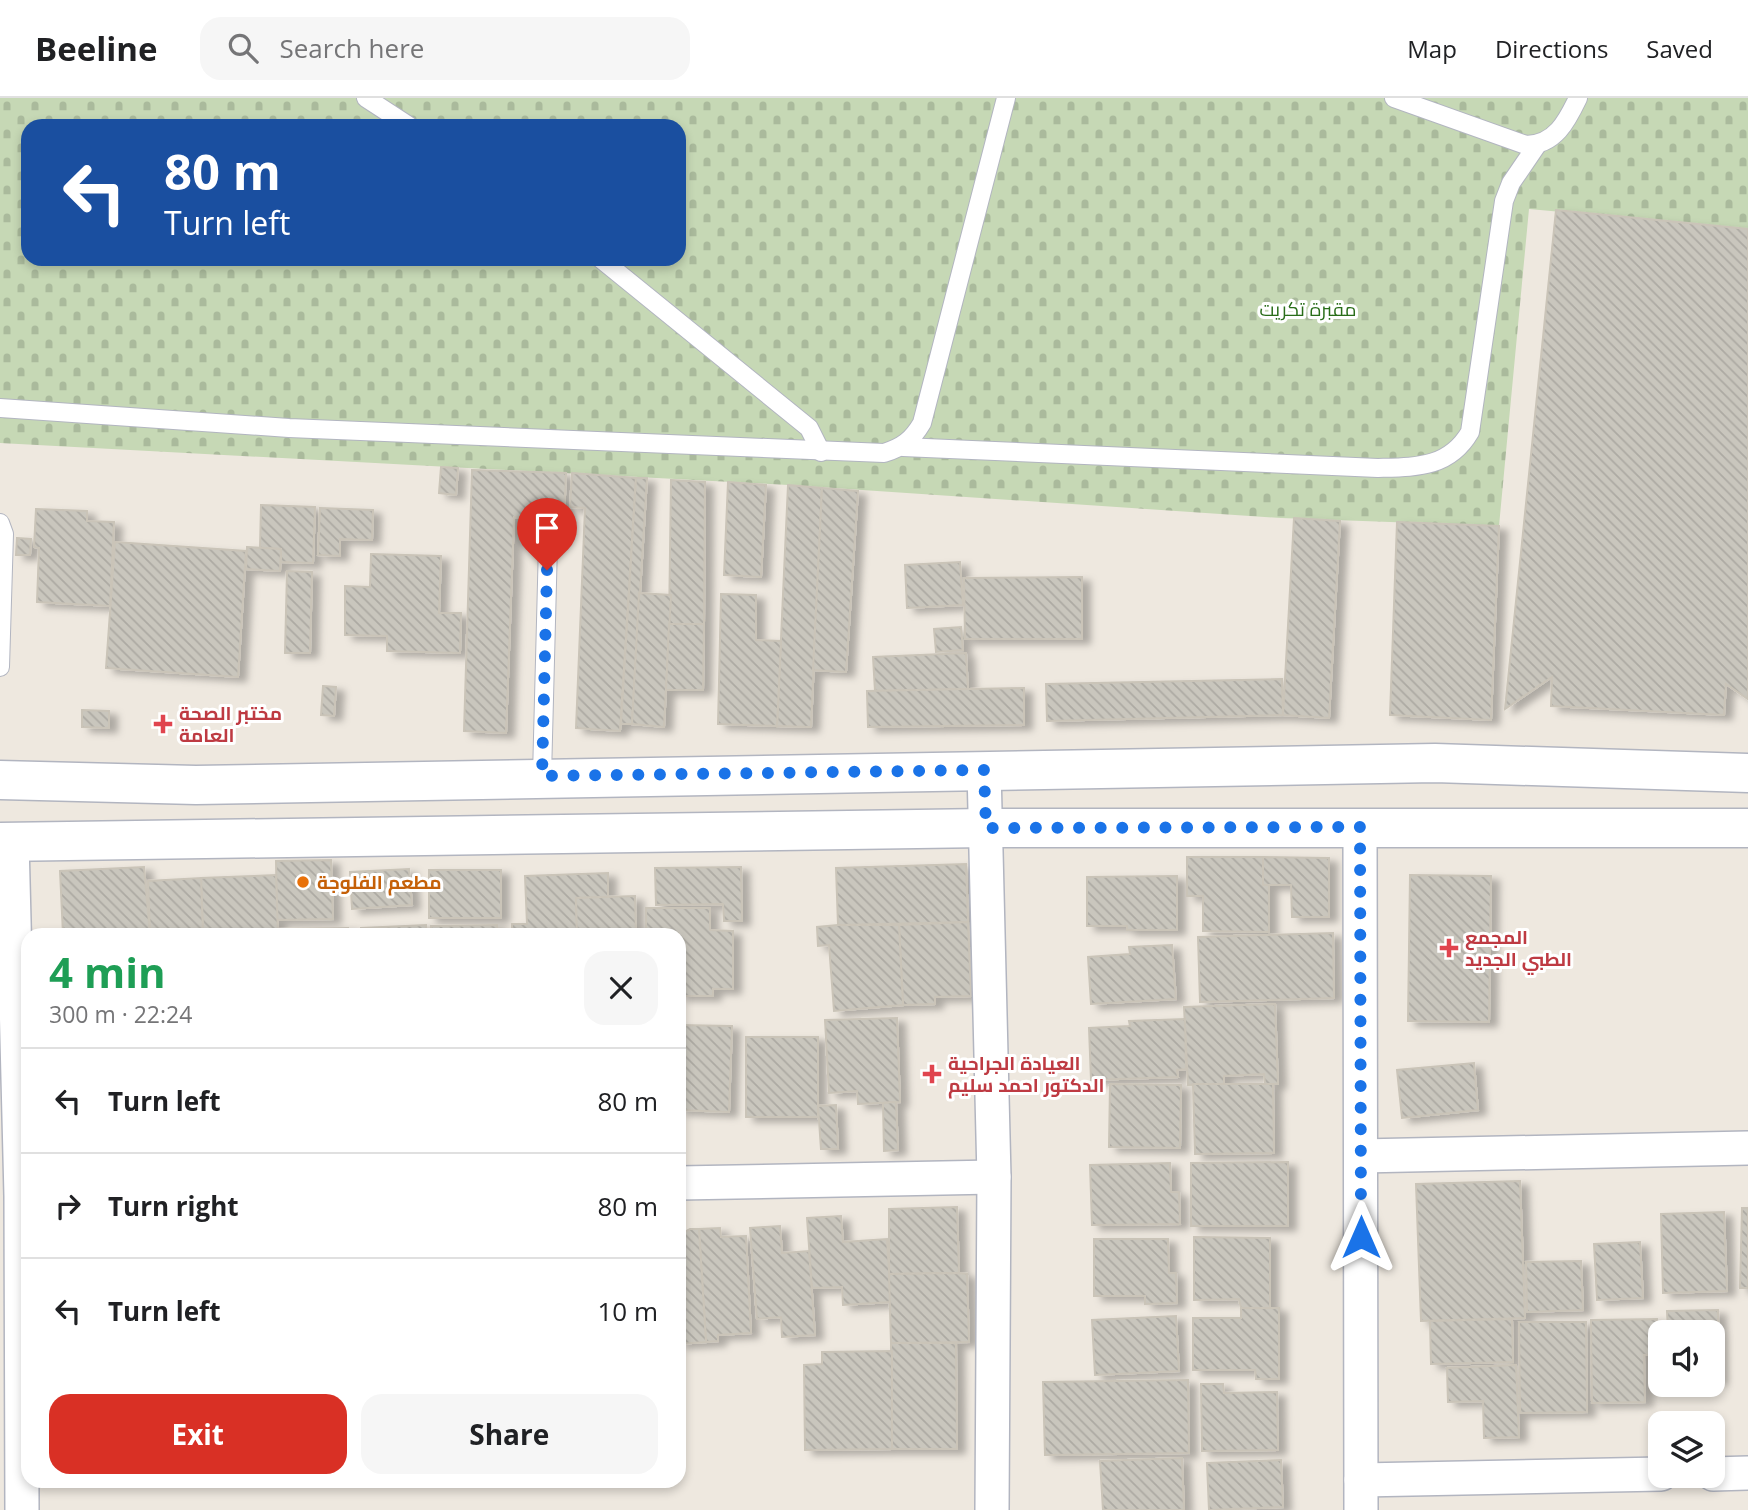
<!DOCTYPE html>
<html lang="en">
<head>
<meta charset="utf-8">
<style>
  body { margin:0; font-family:"Open Sans",Cairo,sans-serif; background:#f6f6f6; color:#202124; height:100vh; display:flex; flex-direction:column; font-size:26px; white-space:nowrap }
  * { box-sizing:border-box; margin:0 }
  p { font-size:23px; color:#757577 }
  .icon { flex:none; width:38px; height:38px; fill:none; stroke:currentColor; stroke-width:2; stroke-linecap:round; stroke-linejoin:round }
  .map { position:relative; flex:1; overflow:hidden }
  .sheet { position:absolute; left:21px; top:830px; width:665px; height:560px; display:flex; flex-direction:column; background:#fff; border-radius:21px; box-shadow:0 4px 10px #0003 }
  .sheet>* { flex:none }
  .top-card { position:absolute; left:21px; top:21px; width:665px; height:147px; border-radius:21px; box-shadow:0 4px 10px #0003; background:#1a4fa0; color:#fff; overflow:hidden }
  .buttons { position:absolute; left:1648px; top:1222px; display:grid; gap:14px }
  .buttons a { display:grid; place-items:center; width:77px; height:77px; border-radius:14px; background:#fff; box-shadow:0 4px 10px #0003; font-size:35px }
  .pin { position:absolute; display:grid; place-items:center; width:60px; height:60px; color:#fff; margin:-72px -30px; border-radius:50% 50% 50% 0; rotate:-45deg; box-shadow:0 0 7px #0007 }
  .pin .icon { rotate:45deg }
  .me { position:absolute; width:77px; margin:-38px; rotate:0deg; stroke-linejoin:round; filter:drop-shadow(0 0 5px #0008) }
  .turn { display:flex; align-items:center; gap:24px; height:147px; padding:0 28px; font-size:32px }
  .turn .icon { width:91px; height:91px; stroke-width:2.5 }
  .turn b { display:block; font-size:49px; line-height:60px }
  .round { display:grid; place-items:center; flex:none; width:74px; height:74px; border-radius:21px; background:#f6f6f6 }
  .headline { display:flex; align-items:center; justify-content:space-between; height:119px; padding:0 28px }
  h1 { font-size:42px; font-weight:700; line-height:52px; color:#1e9e55 }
  .button { display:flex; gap:14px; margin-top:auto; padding:14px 28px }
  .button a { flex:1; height:80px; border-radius:21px; background:#d93025; color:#fff; font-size:28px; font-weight:700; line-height:80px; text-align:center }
  .button a+a { background:#f6f6f6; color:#202124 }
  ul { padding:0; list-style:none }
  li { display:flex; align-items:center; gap:21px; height:105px; padding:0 28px; border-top:2px solid #e0e0e0 }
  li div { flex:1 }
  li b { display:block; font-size:26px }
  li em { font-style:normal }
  header { display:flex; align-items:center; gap:42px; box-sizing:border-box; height:98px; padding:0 35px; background:#fff; border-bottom:2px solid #e0e0e0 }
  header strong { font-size:33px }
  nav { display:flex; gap:38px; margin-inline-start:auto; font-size:24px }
  .search { width:490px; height:63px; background:#f6f6f6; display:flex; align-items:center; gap:18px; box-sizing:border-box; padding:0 24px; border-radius:21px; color:#757577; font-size:26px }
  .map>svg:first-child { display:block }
</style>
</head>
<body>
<header>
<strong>Beeline</strong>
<div class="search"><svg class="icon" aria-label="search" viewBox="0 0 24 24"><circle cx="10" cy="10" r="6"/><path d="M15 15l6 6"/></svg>Search here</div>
<nav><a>Map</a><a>Directions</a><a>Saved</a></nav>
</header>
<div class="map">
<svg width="1748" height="1412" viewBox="0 0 1748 1412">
  <defs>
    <pattern id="cemetery-stones" width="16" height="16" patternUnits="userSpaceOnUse" patternTransform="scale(1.75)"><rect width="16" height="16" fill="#c6d8b5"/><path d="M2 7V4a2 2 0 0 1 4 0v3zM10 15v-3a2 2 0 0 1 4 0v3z" fill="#aaba9c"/></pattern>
    <pattern id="building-back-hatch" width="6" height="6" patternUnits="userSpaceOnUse" patternTransform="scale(1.75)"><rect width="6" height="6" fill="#c9c6bd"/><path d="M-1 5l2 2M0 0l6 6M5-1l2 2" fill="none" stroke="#adaaa3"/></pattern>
    <filter id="shadow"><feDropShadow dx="8" dy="4.5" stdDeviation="3.5" flood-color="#0004"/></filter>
  </defs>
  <rect width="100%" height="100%" fill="#eee8df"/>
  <path fill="url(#cemetery-stones)" fill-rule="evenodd" d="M 0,0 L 1748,0 L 1748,131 L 1529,111 L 1499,428 L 1281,420 L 788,387 L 0,345 ZM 28,28 L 679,28 L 679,161 L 28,161 Z"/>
  <g fill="url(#building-back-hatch)" stroke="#cac4b8" stroke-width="2" filter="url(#shadow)">
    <polygon points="1556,112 1748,131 1748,601 1726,586 1724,617 1551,608 1552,579 1505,611"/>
    <polygon points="441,369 458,370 456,397 439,395"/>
    <polygon points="472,372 566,375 564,421 514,419 506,635 464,633"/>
    <polygon points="572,375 636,380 620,633 576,630 585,410 570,409"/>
    <polygon points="636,380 647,380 632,626 621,626"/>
    <polygon points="671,382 705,384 704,526 669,526"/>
    <polygon points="728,384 766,387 761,479 724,477"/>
    <polygon points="788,387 822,390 811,629 777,628"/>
    <polygon points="822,390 858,393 846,574 813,572"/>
    <polygon points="261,407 315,409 313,465 281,464 281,451 260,450"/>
    <polygon points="320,410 373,412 372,442 340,441 340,458 318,457"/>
    <polygon points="36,411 87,413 87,423 114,424 110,508 37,504 39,450 34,449"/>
    <polygon points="1294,420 1340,423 1329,620 1283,617"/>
    <polygon points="1397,424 1499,428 1491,622 1390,617"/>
    <polygon points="17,440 31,441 30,457 16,457"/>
    <polygon points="115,444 246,453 238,579 106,570"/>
    <polygon points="247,449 281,451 280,473 246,471"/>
    <polygon points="371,456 441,458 439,515 461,515 460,555 387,553 387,538 345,537 345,488 370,489"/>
    <polygon points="960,464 963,507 907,510 905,467"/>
    <polygon points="287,473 312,474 310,555 285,555"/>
    <polygon points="1082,479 1082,541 965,541 964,480"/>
    <polygon points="639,495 671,497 664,629 632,626"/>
    <polygon points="721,496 756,497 756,542 781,543 777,628 718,626"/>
    <polygon points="669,526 704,526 703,592 666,592"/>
    <polygon points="961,529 963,552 936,554 934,531"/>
    <polygon points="966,555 968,591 875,593 873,559"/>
    <polygon points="1282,581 1283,617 1047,623 1046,586"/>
    <polygon points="323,588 336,589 334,618 321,617"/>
    <polygon points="1024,590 1024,627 868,629 867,593"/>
    <polygon points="82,612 109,613 109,630 82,629"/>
    <polygon points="1187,759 1263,759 1263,787 1269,787 1269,834 1203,833 1203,798 1187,798"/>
    <polygon points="1263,759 1329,760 1329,819 1292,819 1291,787 1263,787"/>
    <polygon points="331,762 333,821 277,822 276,763"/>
    <polygon points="966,766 968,824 838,827 836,770"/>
    <polygon points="144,769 150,836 63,836 60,773"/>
    <polygon points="741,769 742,823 724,823 723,806 656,807 655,770"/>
    <polygon points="409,771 412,807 352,811 350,774"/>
    <rect x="429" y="772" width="72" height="48"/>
    <polygon points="608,775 608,799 576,800 577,836 512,836 512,826 527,826 525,778"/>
    <polygon points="276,777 278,836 203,836 201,780"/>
    <polygon points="1410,777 1491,778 1489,924 1408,923"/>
    <polygon points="1177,778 1177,832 1127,832 1127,828 1087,828 1087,779"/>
    <polygon points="201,780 203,836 150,836 148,783"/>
    <polygon points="635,798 636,836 577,836 576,800"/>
    <polygon points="646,810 710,810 710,832 733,833 733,891 713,891 713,898 679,898 679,836 646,836"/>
    <polygon points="968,824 971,898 935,899 935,906 903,907 899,827"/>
    <polygon points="426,827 426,836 361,836 361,830"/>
    <polygon points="497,827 497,836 431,836 431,828"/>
    <polygon points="838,827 899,827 903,907 834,913 829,847 818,848 817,829"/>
    <polygon points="348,830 348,836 278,836 278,831"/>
    <polygon points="1333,835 1334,900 1200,904 1198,839"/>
    <polygon points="1172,847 1176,901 1091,906 1088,859 1130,856 1129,849"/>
    <polygon points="1275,906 1278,986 1265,986 1264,976 1224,978 1224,986 1188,987 1184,909"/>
    <polygon points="897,920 900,1004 858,1006 857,993 829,995 825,922"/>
    <polygon points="1185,921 1186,971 1177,972 1178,979 1091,982 1089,930 1130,928 1129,923"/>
    <polygon points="679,927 732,928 729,1014 679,1012"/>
    <rect x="746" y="939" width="72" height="80"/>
    <polygon points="1474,965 1478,1012 1402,1020 1397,972"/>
    <polygon points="1110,986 1181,987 1180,1050 1109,1049"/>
    <polygon points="1193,986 1273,986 1274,1055 1195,1056"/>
    <polygon points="896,1004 898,1052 884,1053 883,1005"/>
    <polygon points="836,1007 838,1051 821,1051 818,1008"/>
    <polygon points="1288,1064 1288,1128 1191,1128 1191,1065"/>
    <polygon points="1170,1065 1171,1094 1179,1094 1180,1126 1092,1127 1090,1067"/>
    <polygon points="1520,1083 1525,1220 1421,1223 1416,1086"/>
    <polygon points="957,1109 959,1175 889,1176 889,1111"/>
    <polygon points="1742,1110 1748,1110 1748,1190 1740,1190"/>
    <polygon points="1724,1114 1727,1193 1663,1195 1661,1116"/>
    <polygon points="841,1118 843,1144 887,1141 891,1204 843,1207 842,1189 812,1190 807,1120"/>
    <polygon points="780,1128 782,1155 809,1153 815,1237 782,1239 781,1219 757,1221 750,1130"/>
    <polygon points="720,1130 721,1139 746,1138 751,1235 718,1237 718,1243 706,1244 699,1131"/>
    <polygon points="690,1131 699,1131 706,1244 679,1246 679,1137"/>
    <polygon points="1194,1139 1270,1140 1270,1210 1241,1210 1239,1201 1194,1202"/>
    <polygon points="1094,1141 1168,1141 1169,1175 1176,1175 1177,1205 1145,1206 1145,1198 1094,1198"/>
    <polygon points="1640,1144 1643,1200 1597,1202 1594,1146"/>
    <polygon points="1581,1163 1583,1212 1527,1214 1526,1164"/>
    <polygon points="959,1175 967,1176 969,1244 891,1245 889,1176"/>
    <polygon points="1241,1210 1279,1210 1279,1281 1256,1281 1255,1272 1193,1272 1193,1220 1241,1220"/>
    <polygon points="1718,1212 1719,1282 1713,1282 1713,1234 1668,1234 1667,1213"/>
    <polygon points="1176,1218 1179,1273 1095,1277 1092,1222"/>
    <polygon points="1512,1221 1513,1264 1431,1266 1430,1223"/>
    <polygon points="1657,1221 1657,1256 1644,1257 1645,1304 1592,1305 1591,1222"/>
    <polygon points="1519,1224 1586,1224 1587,1314 1520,1315"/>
    <polygon points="891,1245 956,1245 957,1351 892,1351"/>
    <polygon points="892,1253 892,1351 805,1352 804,1267 822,1266 822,1254"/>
    <polygon points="1516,1267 1519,1339 1484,1340 1483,1303 1448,1304 1447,1270"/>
    <polygon points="1188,1282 1189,1355 1045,1357 1043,1284"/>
    <polygon points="1201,1286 1223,1286 1224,1295 1277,1294 1278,1352 1202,1353"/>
    <polygon points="1182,1360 1184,1412 1103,1412 1100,1363"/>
    <polygon points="1281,1362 1283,1409 1209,1412 1207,1365"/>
  </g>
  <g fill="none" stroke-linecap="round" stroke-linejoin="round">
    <defs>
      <g id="service">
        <polyline points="366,0 409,28"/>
        <path d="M 1394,0 L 1526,47 C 1555,47 1567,23 1578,0"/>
        <polyline points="601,161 809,330 821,354"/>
        <path d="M 0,310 L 289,330 L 884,355 C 903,349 912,342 922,325 L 1006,0"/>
        <path d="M 903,349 L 1378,370 C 1416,369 1449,370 1470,334 L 1504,103 L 1511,85 L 1537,47"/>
        <polyline points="0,425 4,436 0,569"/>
        <polyline points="542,678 548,446"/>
      </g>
      <g id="minor">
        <polyline points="984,672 994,1079 992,1412"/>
        <polyline points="1360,729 1361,1412"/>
        <polyline points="12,744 21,1098 22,1412"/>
        <polyline points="1361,1058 1748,1050"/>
        <polyline points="679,1085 994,1079"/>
        <polyline points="1713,1376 1748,1375"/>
        <polyline points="1361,1382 1661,1376"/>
      </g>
      <g id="secondary">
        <polyline points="0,682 196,687 1435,665 1748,675"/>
        <polyline points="0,744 986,730 1748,730"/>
      </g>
    </defs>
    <use href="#service" stroke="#b2b5c0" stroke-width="20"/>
    <use href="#minor" stroke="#b2b5c0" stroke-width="36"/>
    <use href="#secondary" stroke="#b2b5c0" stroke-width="41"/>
    <use href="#service" stroke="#fff" stroke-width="18"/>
    <use href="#minor" stroke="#fff" stroke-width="33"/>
    <use href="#secondary" stroke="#fff" stroke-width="38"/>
  </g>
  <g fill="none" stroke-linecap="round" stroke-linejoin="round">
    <polyline stroke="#1a73e8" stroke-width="12" stroke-dasharray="0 21.6" points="547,472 542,678 984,672 986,730 1360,729 1361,1139"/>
  </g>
  <g fill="#e0444e" stroke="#fff" stroke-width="2.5">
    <path d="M159.5 615.5h7v7h7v7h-7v7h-7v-7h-7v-7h7z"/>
    <path d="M1445.5 839.5h7v7h7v7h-7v7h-7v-7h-7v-7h7z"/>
    <path d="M928.5 965.5h7v7h7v7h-7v7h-7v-7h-7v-7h7z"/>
  </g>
  <circle fill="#e8710a" stroke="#fff" stroke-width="2.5" cx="303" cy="784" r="7"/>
  <g text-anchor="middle" stroke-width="6" stroke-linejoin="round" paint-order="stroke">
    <g font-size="19" fill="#296d19" stroke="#fff">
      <text x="1308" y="218">مقبرة تكريت</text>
    </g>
    <g font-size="19" font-weight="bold" fill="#be3a42" stroke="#fff" text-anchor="start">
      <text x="179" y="622">مختبر الصحة<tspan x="179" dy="22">العامة</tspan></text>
      <text x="1465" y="846">المجمع<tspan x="1465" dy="22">الطبي الجديد</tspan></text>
      <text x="948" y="972">العيادة الجراحية<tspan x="948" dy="22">الدكتور احمد سليم</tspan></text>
    </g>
    <g font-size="19" font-weight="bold" fill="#c56008" stroke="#fff" text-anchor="start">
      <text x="317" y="791">مطعم الفلوجة</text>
    </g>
  </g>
</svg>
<div class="buttons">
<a><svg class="icon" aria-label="sound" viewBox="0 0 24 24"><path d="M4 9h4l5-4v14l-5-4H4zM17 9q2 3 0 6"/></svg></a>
<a><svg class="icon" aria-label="layers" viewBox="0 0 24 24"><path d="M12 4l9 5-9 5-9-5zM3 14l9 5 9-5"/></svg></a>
</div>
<div class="pin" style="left:547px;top:472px;background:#d93025"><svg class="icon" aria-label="arrive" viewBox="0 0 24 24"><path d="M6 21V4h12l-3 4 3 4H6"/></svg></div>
<svg class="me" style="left:1361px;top:1139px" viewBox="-20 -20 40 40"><path d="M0-17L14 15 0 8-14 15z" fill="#1a73e8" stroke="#fff" stroke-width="4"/></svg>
<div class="top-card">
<div class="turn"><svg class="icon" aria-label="left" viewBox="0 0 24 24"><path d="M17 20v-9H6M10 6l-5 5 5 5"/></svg><div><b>80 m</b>Turn left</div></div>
</div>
<section class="sheet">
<div class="headline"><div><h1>4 min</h1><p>300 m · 22:24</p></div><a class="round"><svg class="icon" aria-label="close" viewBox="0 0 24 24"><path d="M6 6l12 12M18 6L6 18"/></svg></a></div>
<ul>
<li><svg class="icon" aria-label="left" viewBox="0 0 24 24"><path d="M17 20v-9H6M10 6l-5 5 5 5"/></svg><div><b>Turn left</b></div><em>80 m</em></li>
<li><svg class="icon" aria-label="right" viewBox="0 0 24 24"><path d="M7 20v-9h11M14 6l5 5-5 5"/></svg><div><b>Turn right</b></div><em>80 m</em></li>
<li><svg class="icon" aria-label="left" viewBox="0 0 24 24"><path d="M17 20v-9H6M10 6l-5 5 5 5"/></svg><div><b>Turn left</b></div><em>10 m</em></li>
</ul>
<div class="button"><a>Exit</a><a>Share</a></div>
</section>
</div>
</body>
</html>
